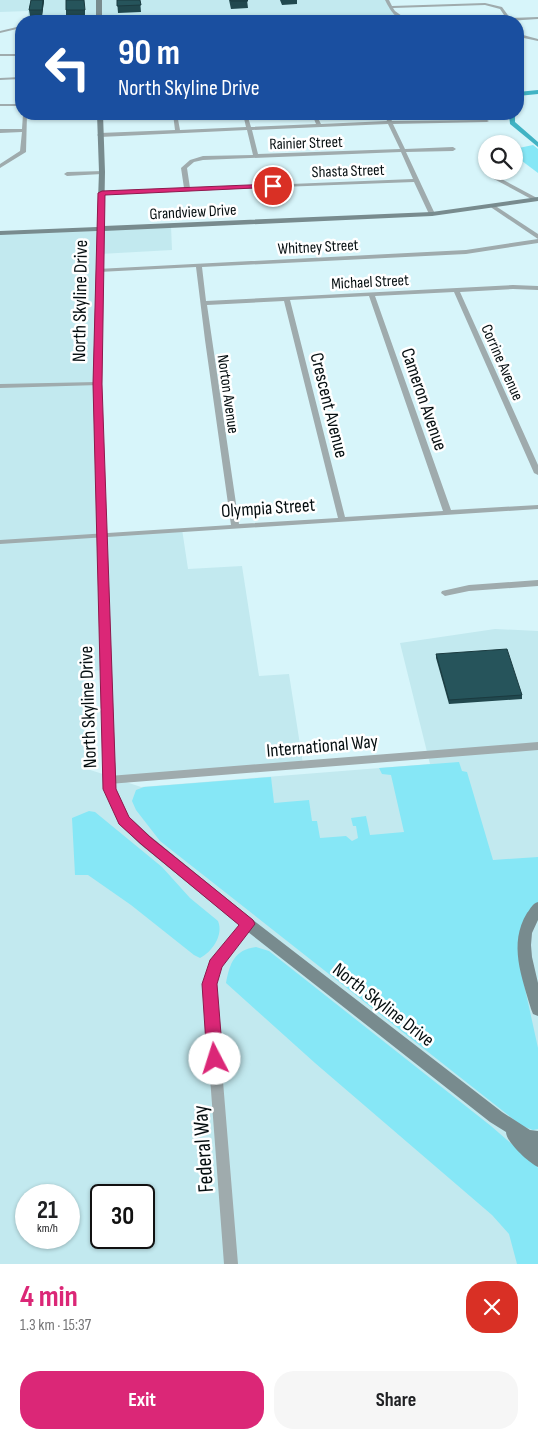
<!DOCTYPE html>
<html lang="en">
<head>
<meta charset="utf-8">
<style>
  body { margin:0; font-family:"Sofia Sans Condensed",sans-serif; background:#f6f6f6; color:#202124; height:100vh; display:flex; flex-direction:column; font-size:19px; white-space:nowrap }
  * { box-sizing:border-box; margin:0 }
  p { font-size:16px; color:#757577 }
  .icon { flex:none; width:28px; height:28px; fill:none; stroke:currentColor; stroke-width:2; stroke-linecap:round; stroke-linejoin:round }
  .map { position:relative; height:1264px; overflow:hidden }
  .details { display:flex; flex-direction:column; background:#fff; flex:1 }
  .details>* { flex:none }
  .guide { position:absolute; left:15px; top:15px; width:509px; height:105px; border-radius:20px; box-shadow:0 1px 4px #0004; background:#1a4fa0; color:#fff; overflow:hidden }
  .fabs { position:absolute; left:478px; top:135px; display:grid; gap:10px }
  .fabs a { display:grid; place-items:center; width:45px; height:45px; border-radius:50%; background:#fff; box-shadow:0 1px 4px #0004; font-size:25px }
  .speed { position:absolute; left:15px; top:1184px; display:flex; gap:10px; font-size:25px; font-weight:700; text-align:center }
  .speed>* { display:grid; place-content:center; width:65px; height:65px; border-radius:50%; background:#fff; box-shadow:0 1px 4px #0004; line-height:1 }
  .speed small { font-size:12px; font-weight:400 }
  .speed .limit { border:2px solid #111; border-radius:8px; background:#fff; color:#111 }
  .pin { position:absolute; display:grid; place-items:center; width:42px; height:42px; color:#fff; margin:-21px; border:2px solid #fff; border-radius:50%; box-shadow:0 1px 5px #0007 }
  .me { position:absolute; width:55px; margin:-28px; rotate:355deg; stroke-linejoin:round; filter:drop-shadow(0 0 4px #0008) }
  .turn { display:flex; align-items:center; gap:18px; height:105px; padding:0 20px; font-size:22px }
  .turn .icon { width:65px; height:65px; stroke-width:2.5 }
  .turn b { display:block; font-size:35px; line-height:42px }
  .round { display:grid; place-items:center; flex:none; width:52px; height:52px; border-radius:20px; background:#f6f6f6 }
  .overview { display:flex; align-items:center; justify-content:space-between; height:85px; padding:0 20px }
  h1 { font-size:30px; font-weight:700; line-height:38px; color:#db2777 }
  .cta { display:flex; gap:10px; margin-top:auto; padding:10px 20px }
  .cta a { flex:1; height:58px; border-radius:20px; background:#db2777; color:#fff; font-size:20px; font-weight:700; line-height:58px; text-align:center }
  .cta a+a { background:#f6f6f6; color:#202124 }
  .map>svg:first-child { display:block }
</style>
</head>
<body>
<div class="map">
<svg width="538" height="1264" viewBox="0 0 538 1264">
  <rect width="100%" height="100%" fill="#d7f5fa"/>
  <g fill="#c2e9ef" fill-rule="evenodd">
    <polygon points="0,0 387,0 393,12 407,21 99,21 98,15 28,17 28,11 0,12"/>
    <path d="M 171,226 L 172,250 L 100,254 L 102,535 L 182,529 L 188,569 L 242,566 L 259,676 L 289,674 L 303,764 L 120,780 L 141,787 L 430,764 L 400,643 L 495,629 L 538,631 L 538,1264 L 0,1264 L 0,233 ZM 106,670 L 109,776 L 84,768 L 85,671 ZM 26,1195 L 69,1195 L 69,1238 L 26,1238 ZM 101,1195 L 144,1195 L 144,1238 L 101,1238 Z"/>
  </g>
  <g fill="#86e7f6">
    <polygon points="533,145 538,149 538,173 514,155 514,149"/>
    <polygon points="459,762 462,771 467,772 493,860 538,857 538,904 519,961 538,1048 538,1129 533,1130 522,1126 160,841 136,810 132,801 136,790 144,787 271,777 274,803 309,800 312,821 317,821 320,838 346,836 352,841 358,838 356,826 353,826 351,818 366,816 370,835 404,832 391,775 382,774 379,768"/>
    <path d="M 89,811 L 95,812 L 162,867 L 190,898 L 218,921 C 224,935 212,952 200,958 L 194,955 L 131,905 L 88,875 L 75,875 L 72,818 Z"/>
    <path d="M 256,947 L 269,951 L 491,1126 L 536,1165 L 538,1168 L 538,1264 L 517,1264 L 509,1234 L 492,1215 L 315,1063 L 226,983 C 230,963 234,950 256,947 Z"/>
  </g>
  <g fill="none" stroke-linecap="round" stroke-linejoin="round">
    <g fill="#41b3c4" fill-rule="evenodd">
      <polygon points="538,90 538,94 518,96 518,92"/>
      <polygon points="509,114 515,114 515,122 538,142 538,147 510,124"/>
    </g>
    <g fill="#9fabad" fill-rule="evenodd">
      <path d="M 385,0 L 389,0 L 392,6 L 485,3 L 502,7 L 510,18 L 538,17 L 538,19 L 508,21 L 500,9 L 485,5 L 393,8 L 395,11 L 409,21 C 397,22 390,10 385,0 Z"/>
      <polygon points="21,26 21,28 0,33 0,31"/>
      <polygon points="518,31 523,35 538,39 538,41 519,37 518,34"/>
      <rect x="0" y="54" width="21" height="2"/>
      <polygon points="21,77 21,79 0,80 0,78"/>
      <rect x="0" y="104" width="21" height="2"/>
      <polygon points="23,114 27,114 26,152 0,168 0,164 20,151 22,132 0,133 0,129 22,129"/>
      <path d="M 173,114 L 177,114 L 180,130 L 246,127 L 243,114 L 247,114 L 251,127 L 316,124 L 312,114 L 316,114 L 321,124 L 387,121 L 384,114 L 388,114 L 392,121 L 487,120 L 489,121 L 487,122 L 393,124 L 405,149 L 453,147 L 456,149 L 453,151 L 406,152 L 435,214 L 432,216 L 429,214 L 414,182 L 100,194 L 99,193 L 102,191 L 184,188 L 181,168 L 190,160 L 203,156 L 253,155 L 247,130 L 100,137 L 97,135 L 100,133 L 175,130 ZM 388,124 L 400,149 L 258,154 L 252,130 ZM 401,152 L 413,179 L 190,188 L 187,168 L 194,162 L 203,160 Z"/>
      <polygon points="104,171 105,172 102,174 67,176 64,174 67,172"/>
      <polygon points="496,176 537,198 538,199 533,200 494,179 493,178"/>
      <polygon points="494,205 538,234 538,239 492,208 491,207"/>
      <path d="M 538,239 L 538,243 L 466,254 L 202,267 L 206,301 L 513,285 L 538,286 L 538,290 L 513,289 L 460,292 L 538,465 L 538,475 L 534,473 L 454,292 L 375,296 L 451,510 L 538,505 L 538,509 L 0,544 L 0,540 L 231,525 L 205,340 L 196,267 L 99,272 L 96,270 L 97,269 L 466,250 ZM 369,296 L 443,511 L 345,517 L 290,300 ZM 284,301 L 338,518 L 239,524 L 207,305 Z"/>
      <polygon points="97,382 99,383 99,385 0,388 0,384"/>
      <polygon points="538,580 538,586 469,591 445,596 441,593 442,591 469,585"/>
      <polygon points="538,742 538,750 109,784 106,783 104,780 106,777 109,776"/>
      <polygon points="248,919 252,921 253,924 252,927 220,967 215,984 238,1264 224,1264 203,984 211,962 244,921"/>
    </g>
    <g fill="#788b8e" fill-rule="evenodd">
      <rect x="96" y="0" width="6" height="21"/>
      <path d="M 97,114 L 103,114 L 105,172 L 104,226 L 432,212 L 538,197 L 538,201 L 432,216 L 104,231 L 101,384 L 116,789 L 129,817 L 150,836 L 253,920 L 502,1112 L 530,1130 L 538,1131 L 538,1167 C 529,1163 506,1142 506,1132 L 490,1122 L 243,928 L 140,844 L 119,824 L 104,789 L 93,384 L 97,231 L 0,235 L 0,231 L 97,227 L 99,172 Z"/>
      <path d="M 538,902 L 538,920 L 532,933 L 531,945 L 532,957 L 538,983 L 538,1016 L 533,1014 L 531,1009 C 522,977 508,944 527,913 C 531,908 532,904 538,902 Z"/>
    </g>
  </g>
  <g fill="#21484e">
    <polygon points="31,0 44,0 42,16 30,16 29,10"/>
    <polygon points="117,0 140,0 141,12 118,13"/>
    <polygon points="229,0 247,0 248,8 231,9"/>
    <polygon points="280,0 297,0 297,4 282,5"/>
    <rect x="66" y="10" width="19" height="5"/>
    <polygon points="436,654 522,695 522,699 449,704 436,658"/>
  </g>
  <polygon fill="#1b3b40" points="43,0 44,0 44,1 42,16 42,10"/>
  <g fill="#26545b" stroke="#1b3b40">
    <polygon points="31,0 43,0 42,10 29,10"/>
    <polygon points="66,0 84,0 85,10 66,10"/>
    <polygon points="117,0 140,0 141,5 117,6"/>
    <polygon points="230,0 247,0 248,1 231,1"/>
    <polygon points="507,649 522,695 449,700 436,654"/>
  </g>
  <polygon fill="#db2777" stroke="#8e194d" points="273,184 276,184 276,187 105,195 102,384 116,789 129,817 150,837 253,920 255,924 222,967 217,984 223,1059 220,1064 215,1066 210,1064 207,1059 202,984 210,960 239,925 141,844 119,824 103,789 93,384 98,193 102,191"/>
  <g text-anchor="middle" stroke-width="5" stroke-linejoin="round" paint-order="stroke">
    <g font-size="16" fill="#050e10" stroke="#fff">
      <text transform="translate(306 142) rotate(-2)" y="6">Rainier Street</text>
      <text transform="translate(348 170) rotate(-2)" y="6">Shasta Street</text>
      <text transform="translate(193 211) rotate(-3)" y="6">Grandview Drive</text>
      <text transform="translate(318 246) rotate(-3)" y="6">Whitney Street</text>
      <text transform="translate(370 281) rotate(-3)" y="6">Michael Street</text>
      <text transform="translate(503 362) rotate(66)" y="6">Corrine Avenue</text>
      <text transform="translate(229 394) rotate(82)" y="6">Norton Avenue</text>
    </g>
    <g font-size="19" fill="#050e10" stroke="#fff">
      <text transform="translate(79 301) rotate(-89)" y="7">North Skyline Drive</text>
      <text transform="translate(425 399) rotate(71)" y="7">Cameron Avenue</text>
      <text transform="translate(330 405) rotate(76)" y="7">Crescent Avenue</text>
      <text transform="translate(268 507) rotate(-4)" y="7">Olympia Street</text>
      <text transform="translate(87 707) rotate(-92)" y="7">North Skyline Drive</text>
      <text transform="translate(322 745) rotate(-5)" y="7">International Way</text>
      <text transform="translate(384 1004) rotate(38)" y="7">North Skyline Drive</text>
    </g>
    <g font-size="22" fill="#050e10" stroke="#fff">
      <text transform="translate(202 1149) rotate(-94)" y="8">Federal Way</text>
    </g>
  </g>
</svg>
<div class="fabs">
<a><svg class="icon" aria-label="search" viewBox="0 0 24 24"><circle cx="10" cy="10" r="6"/><path d="M15 15l6 6"/></svg></a>
</div>
<div class="speed"><div>21<small>km/h</small></div><div class="limit">30</div></div>
<div class="pin" style="left:273px;top:186px;background:#d93025"><svg class="icon" aria-label="arrive" viewBox="0 0 24 24"><path d="M6 21V4h12l-3 4 3 4H6"/></svg></div>
<svg class="me" style="left:215px;top:1059px" viewBox="-20 -20 40 40"><circle r="19" fill="#fff"/><path d="M0-13L10 11 0 6-10 11z" fill="#db2777"/></svg>
<div class="guide">
<div class="turn"><svg class="icon" aria-label="left" viewBox="0 0 24 24"><path d="M17 20v-9H6M10 6l-5 5 5 5"/></svg><div><b>90 m</b>North Skyline Drive</div></div>
</div>
</div>
<section class="details">
<div class="overview"><div><h1>4 min</h1><p>1.3 km · 15:37</p></div><a class="round" style="background:#d93025;color:#fff"><svg class="icon" aria-label="close" viewBox="0 0 24 24"><path d="M6 6l12 12M18 6L6 18"/></svg></a></div>
<div class="cta"><a>Exit</a><a>Share</a></div>
</section>
</body>
</html>
